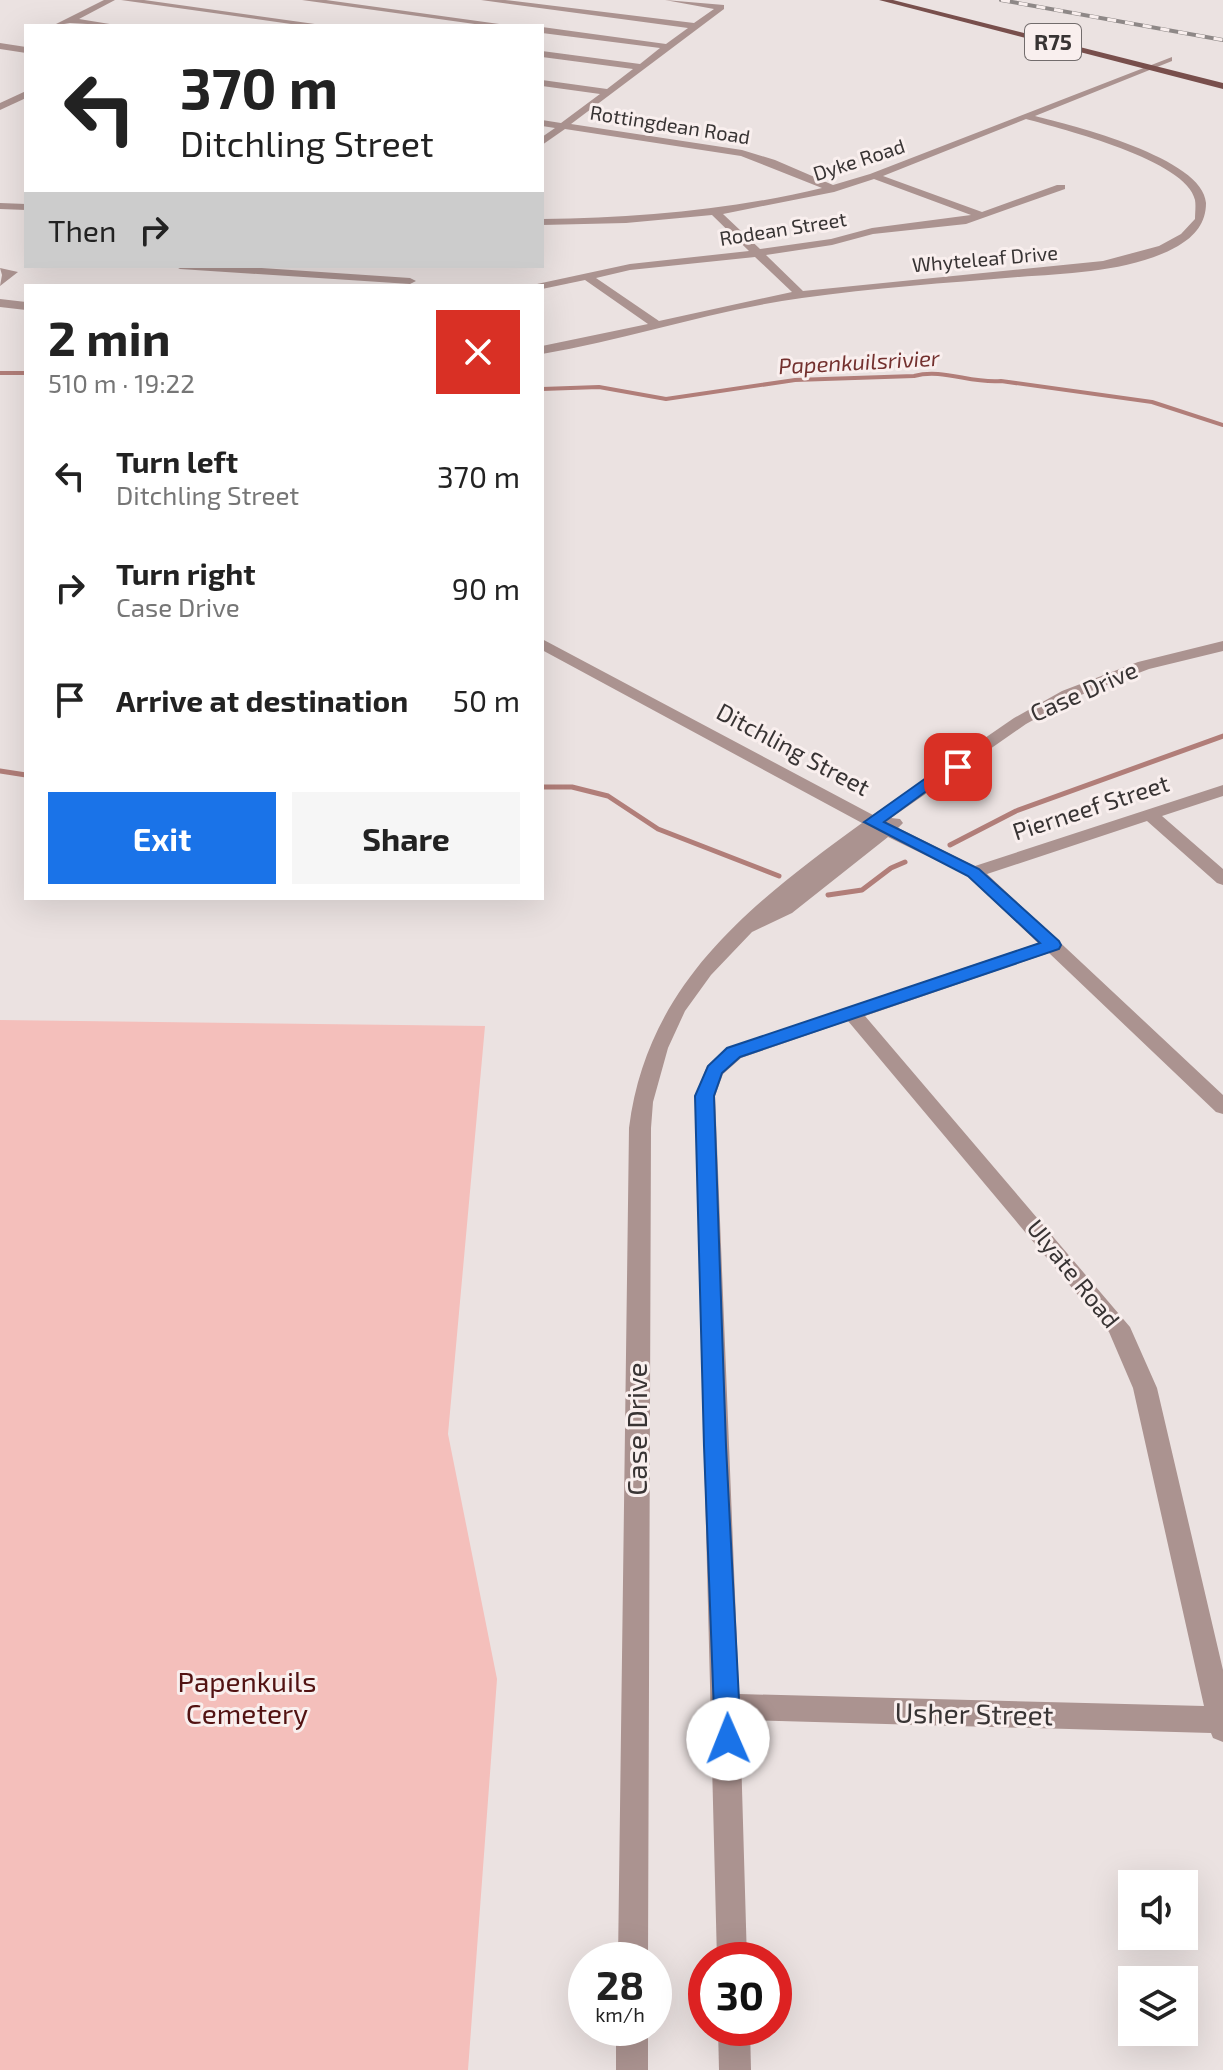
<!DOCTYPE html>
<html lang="en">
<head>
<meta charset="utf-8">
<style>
  body { margin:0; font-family:"Exo 2",sans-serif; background:#f6f6f6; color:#222; height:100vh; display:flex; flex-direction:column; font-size:30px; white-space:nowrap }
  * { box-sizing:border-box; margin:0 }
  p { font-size:26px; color:#767676 }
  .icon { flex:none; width:44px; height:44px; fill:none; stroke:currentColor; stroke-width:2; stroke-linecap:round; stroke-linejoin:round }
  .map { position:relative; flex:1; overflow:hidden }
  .drawer { position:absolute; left:24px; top:284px; width:520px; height:616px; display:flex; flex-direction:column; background:#fff; border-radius:0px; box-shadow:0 8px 32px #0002 }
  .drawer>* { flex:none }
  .top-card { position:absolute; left:24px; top:24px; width:520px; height:244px; border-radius:0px; box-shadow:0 8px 32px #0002; background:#fff; color:#222; overflow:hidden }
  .fabs { position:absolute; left:1118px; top:1870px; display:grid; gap:16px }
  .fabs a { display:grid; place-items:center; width:80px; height:80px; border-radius:0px; background:#fff; box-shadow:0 8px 32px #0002; font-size:40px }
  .speed { position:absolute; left:568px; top:1942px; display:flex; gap:16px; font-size:40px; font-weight:700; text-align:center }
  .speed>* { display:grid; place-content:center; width:104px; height:104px; border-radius:50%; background:#fff; box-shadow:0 8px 32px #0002; line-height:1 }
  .speed small { font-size:20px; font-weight:400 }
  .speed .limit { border:12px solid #d22; background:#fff; color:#111 }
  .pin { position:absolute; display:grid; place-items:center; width:68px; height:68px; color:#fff; margin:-34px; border-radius:16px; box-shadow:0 4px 12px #0006 }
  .me { position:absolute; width:88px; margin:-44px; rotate:359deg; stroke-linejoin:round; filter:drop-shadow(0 0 6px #0008) }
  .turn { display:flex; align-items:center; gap:28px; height:168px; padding:0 24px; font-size:36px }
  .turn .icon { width:104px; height:104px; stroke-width:2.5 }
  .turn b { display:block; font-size:56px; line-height:68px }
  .then { display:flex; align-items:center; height:76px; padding:0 24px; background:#0003; gap:16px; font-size:30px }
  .round { display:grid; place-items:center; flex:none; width:84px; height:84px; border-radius:0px; background:#f6f6f6 }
  .head { display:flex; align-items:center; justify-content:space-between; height:136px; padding:0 24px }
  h1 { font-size:48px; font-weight:700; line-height:60px }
  .cta { display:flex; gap:16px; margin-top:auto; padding:16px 24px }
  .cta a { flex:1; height:92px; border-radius:0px; background:#1a73e8; color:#fff; font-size:32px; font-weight:700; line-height:92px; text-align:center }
  .cta a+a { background:#f6f6f6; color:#222 }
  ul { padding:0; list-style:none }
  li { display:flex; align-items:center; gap:24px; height:112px; padding:0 24px }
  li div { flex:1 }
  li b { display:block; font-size:30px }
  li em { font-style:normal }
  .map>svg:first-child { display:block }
</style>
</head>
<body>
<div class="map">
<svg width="1223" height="2070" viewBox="0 0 1223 2070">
  <rect width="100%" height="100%" fill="#ebe2e1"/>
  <polygon fill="#f4bfbb" points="0,1020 485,1026 448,1434 497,1679 468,2070 0,2070"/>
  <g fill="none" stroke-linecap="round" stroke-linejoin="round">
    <g stroke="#b17e79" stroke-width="4">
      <polyline points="0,373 26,373"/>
      <path d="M 542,389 L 599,387 L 666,399 L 795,380 L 914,376 C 943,368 971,384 1001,381 L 1152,402 L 1223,425"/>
    </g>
    <g stroke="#b17e79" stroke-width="5">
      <polyline points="0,771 26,775"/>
      <polyline points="542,787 572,787 608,796 658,829 779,876"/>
      <polyline points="950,845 1016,811 1223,736"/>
      <polyline points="828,895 862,890 891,868 905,862"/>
    </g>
    <g fill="#ab9390" fill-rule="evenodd">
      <polygon points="104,0 115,0 79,19 122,26 70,23 52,26"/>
      <polygon points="121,0 144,0 329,26 305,26"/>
      <polygon points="302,0 326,0 513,26 489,26"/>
      <path d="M 481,0 L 505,0 L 694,23 L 714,9 L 665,0 L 724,5 L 724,9 L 571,124 L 742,150 L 775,160 L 833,185 L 870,174 L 1172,57 L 1172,61 L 1035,116 C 1071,125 1204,158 1206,203 C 1206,223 1195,236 1178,246 C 1132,272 1070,273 1019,277 C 946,283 874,288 802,298 C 713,310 630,339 542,354 L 542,346 L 648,324 L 585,280 L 542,289 L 542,286 L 535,286 L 537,284 L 630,264 L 749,251 L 712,215 L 626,223 L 542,225 L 542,219 C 637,218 730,210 822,188 L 741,156 L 565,129 L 542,145 L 542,137 L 555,128 L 542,126 L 542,120 L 561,123 L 600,94 L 542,86 L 542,80 L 607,89 L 633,69 L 542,57 L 542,51 L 640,64 L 660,48 L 542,33 L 542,27 L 666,44 L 688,28 ZM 1026,119 C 1062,129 1187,160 1195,200 C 1196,206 1195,213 1195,219 L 1181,234 L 1159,246 L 1103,261 L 803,291 L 766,255 L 832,245 L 873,234 L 966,224 L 1065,189 L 1065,185 L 1057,185 L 982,212 L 883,176 ZM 874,179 L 971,215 L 872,228 L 831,239 L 760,249 L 723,214 L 834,192 ZM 755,257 L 792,292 L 659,321 L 596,278 L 630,270 Z"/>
      <polygon points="0,43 26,47 26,53 0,49"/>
      <polygon points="26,91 26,98 0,110 0,103"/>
      <polygon points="0,203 26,204 26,210 0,209"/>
      <polygon points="174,266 232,266 410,278 416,281 410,284 180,269"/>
      <polygon points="0,268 18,272 0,286 2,275"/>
      <polygon points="0,299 26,302 26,310 0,307"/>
      <path d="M 542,639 L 873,815 L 1014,718 L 1062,691 L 1138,662 L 1223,641 L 1223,651 L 1149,669 L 1073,698 L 1026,724 L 891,818 L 900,819 L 903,823 L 898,828 L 975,866 L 1223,785 L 1223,796 L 1162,816 L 1223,869 L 1223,885 L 1217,883 L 1147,821 L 987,874 L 1223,1095 L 1223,1114 L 1216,1112 L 1049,953 L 865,1016 L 1130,1327 L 1157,1388 L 1223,1670 L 1223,1742 L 1213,1738 L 1211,1733 L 740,1720 L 747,1960 L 717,1960 L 695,1096 L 707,1066 L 727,1048 L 1038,943 L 968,876 L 888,837 L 792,913 L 752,932 L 711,975 L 685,1011 L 668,1048 L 653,1102 L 651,1128 L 648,1960 L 618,1960 L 629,1128 C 647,983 751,904 862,823 L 542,650 ZM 848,1021 L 1109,1332 L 1133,1388 L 1204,1706 L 739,1694 L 715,1096 L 723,1074 L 741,1058 Z"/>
      <rect x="616" y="2028" width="32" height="42"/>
      <polygon points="718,2028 750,2028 751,2070 719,2070"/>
    </g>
    <polygon fill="#784f4c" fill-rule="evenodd" points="879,0 893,0 1223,83 1223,89"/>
    <defs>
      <polyline id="rail" points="1001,0 1223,40"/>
    </defs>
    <use href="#rail" stroke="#8e8887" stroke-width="4"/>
    <use href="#rail" stroke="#f9efee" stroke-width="3" stroke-dasharray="9" stroke-linecap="butt"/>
  </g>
  <polygon fill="#1a73e8" stroke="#114b97" stroke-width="2" points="958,762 963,763 963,770 943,779 884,822 979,869 1059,941 1061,945 1059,949 740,1057 722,1073 714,1096 726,1446 741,1739 737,1748 728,1751 719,1748 715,1739 704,1446 695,1096 708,1066 727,1048 1040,943 968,876 864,822 933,773"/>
  <g text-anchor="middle" stroke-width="6" stroke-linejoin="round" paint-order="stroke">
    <g font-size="20" fill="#383434" stroke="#f9efee">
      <text transform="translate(670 125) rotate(9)" y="7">Rottingdean Road</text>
      <text transform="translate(859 160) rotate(-18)" y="7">Dyke Road</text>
      <text transform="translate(783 229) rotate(-9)" y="7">Rodean Street</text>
      <text transform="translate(985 259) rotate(-5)" y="7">Whyteleaf Drive</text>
    </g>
    <rect fill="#f9efee" stroke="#726c6c" stroke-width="2" x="1025" y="24" width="56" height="36" rx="6"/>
    <g font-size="22" font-weight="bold" fill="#383434">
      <text x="1053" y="50">R75</text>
    </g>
    <g font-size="22" font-style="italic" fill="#73302e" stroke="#f9efee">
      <text transform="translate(859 362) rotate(-3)" y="8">Papenkuilsrivier</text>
    </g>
    <g font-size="24" fill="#383434" stroke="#f9efee">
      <text transform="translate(1084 692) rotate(-24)" y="8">Case Drive</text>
      <text transform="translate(793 750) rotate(28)" y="8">Ditchling Street</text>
      <text transform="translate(1091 808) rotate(-18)" y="8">Pierneef Street</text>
      <text transform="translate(1073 1274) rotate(51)" y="8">Ulyate Road</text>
    </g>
    <g font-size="28" fill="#383434" stroke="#f9efee">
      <text transform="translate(637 1429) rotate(-90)" y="10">Case Drive</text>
      <text transform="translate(974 1714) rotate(1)" y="10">Usher Street</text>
    </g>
    <g font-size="28" fill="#521212" stroke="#f9efee">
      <text x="247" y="1692">Papenkuils<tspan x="247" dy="32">Cemetery</tspan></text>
    </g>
  </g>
</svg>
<div class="fabs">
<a><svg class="icon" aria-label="sound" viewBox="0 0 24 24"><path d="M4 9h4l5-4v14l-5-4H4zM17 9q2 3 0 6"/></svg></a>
<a><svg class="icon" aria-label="layers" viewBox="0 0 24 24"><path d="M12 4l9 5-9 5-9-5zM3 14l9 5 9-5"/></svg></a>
</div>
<div class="speed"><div>28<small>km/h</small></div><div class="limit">30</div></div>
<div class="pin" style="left:958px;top:767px;background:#d93025"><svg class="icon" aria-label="arrive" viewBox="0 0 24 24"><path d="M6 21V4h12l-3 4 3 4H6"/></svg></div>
<svg class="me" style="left:728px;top:1739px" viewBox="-20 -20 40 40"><circle r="19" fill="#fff"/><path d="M0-13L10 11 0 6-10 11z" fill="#1a73e8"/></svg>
<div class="top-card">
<div class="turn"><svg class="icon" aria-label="left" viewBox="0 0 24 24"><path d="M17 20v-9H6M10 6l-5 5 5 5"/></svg><div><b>370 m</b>Ditchling Street</div></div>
<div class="then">Then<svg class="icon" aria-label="right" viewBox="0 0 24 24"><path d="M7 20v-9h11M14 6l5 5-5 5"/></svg></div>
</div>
<section class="drawer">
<div class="head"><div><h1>2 min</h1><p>510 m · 19:22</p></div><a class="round" style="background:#d93025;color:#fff"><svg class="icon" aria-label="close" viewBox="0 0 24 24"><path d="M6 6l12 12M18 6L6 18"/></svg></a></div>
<ul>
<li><svg class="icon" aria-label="left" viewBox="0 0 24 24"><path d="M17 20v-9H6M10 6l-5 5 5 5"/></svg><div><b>Turn left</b><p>Ditchling Street</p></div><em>370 m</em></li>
<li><svg class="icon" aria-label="right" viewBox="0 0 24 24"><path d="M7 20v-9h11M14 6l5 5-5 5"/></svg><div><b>Turn right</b><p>Case Drive</p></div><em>90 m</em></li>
<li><svg class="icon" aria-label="arrive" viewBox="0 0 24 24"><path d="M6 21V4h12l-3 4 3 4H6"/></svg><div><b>Arrive at destination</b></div><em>50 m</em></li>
</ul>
<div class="cta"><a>Exit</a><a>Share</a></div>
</section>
</div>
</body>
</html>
